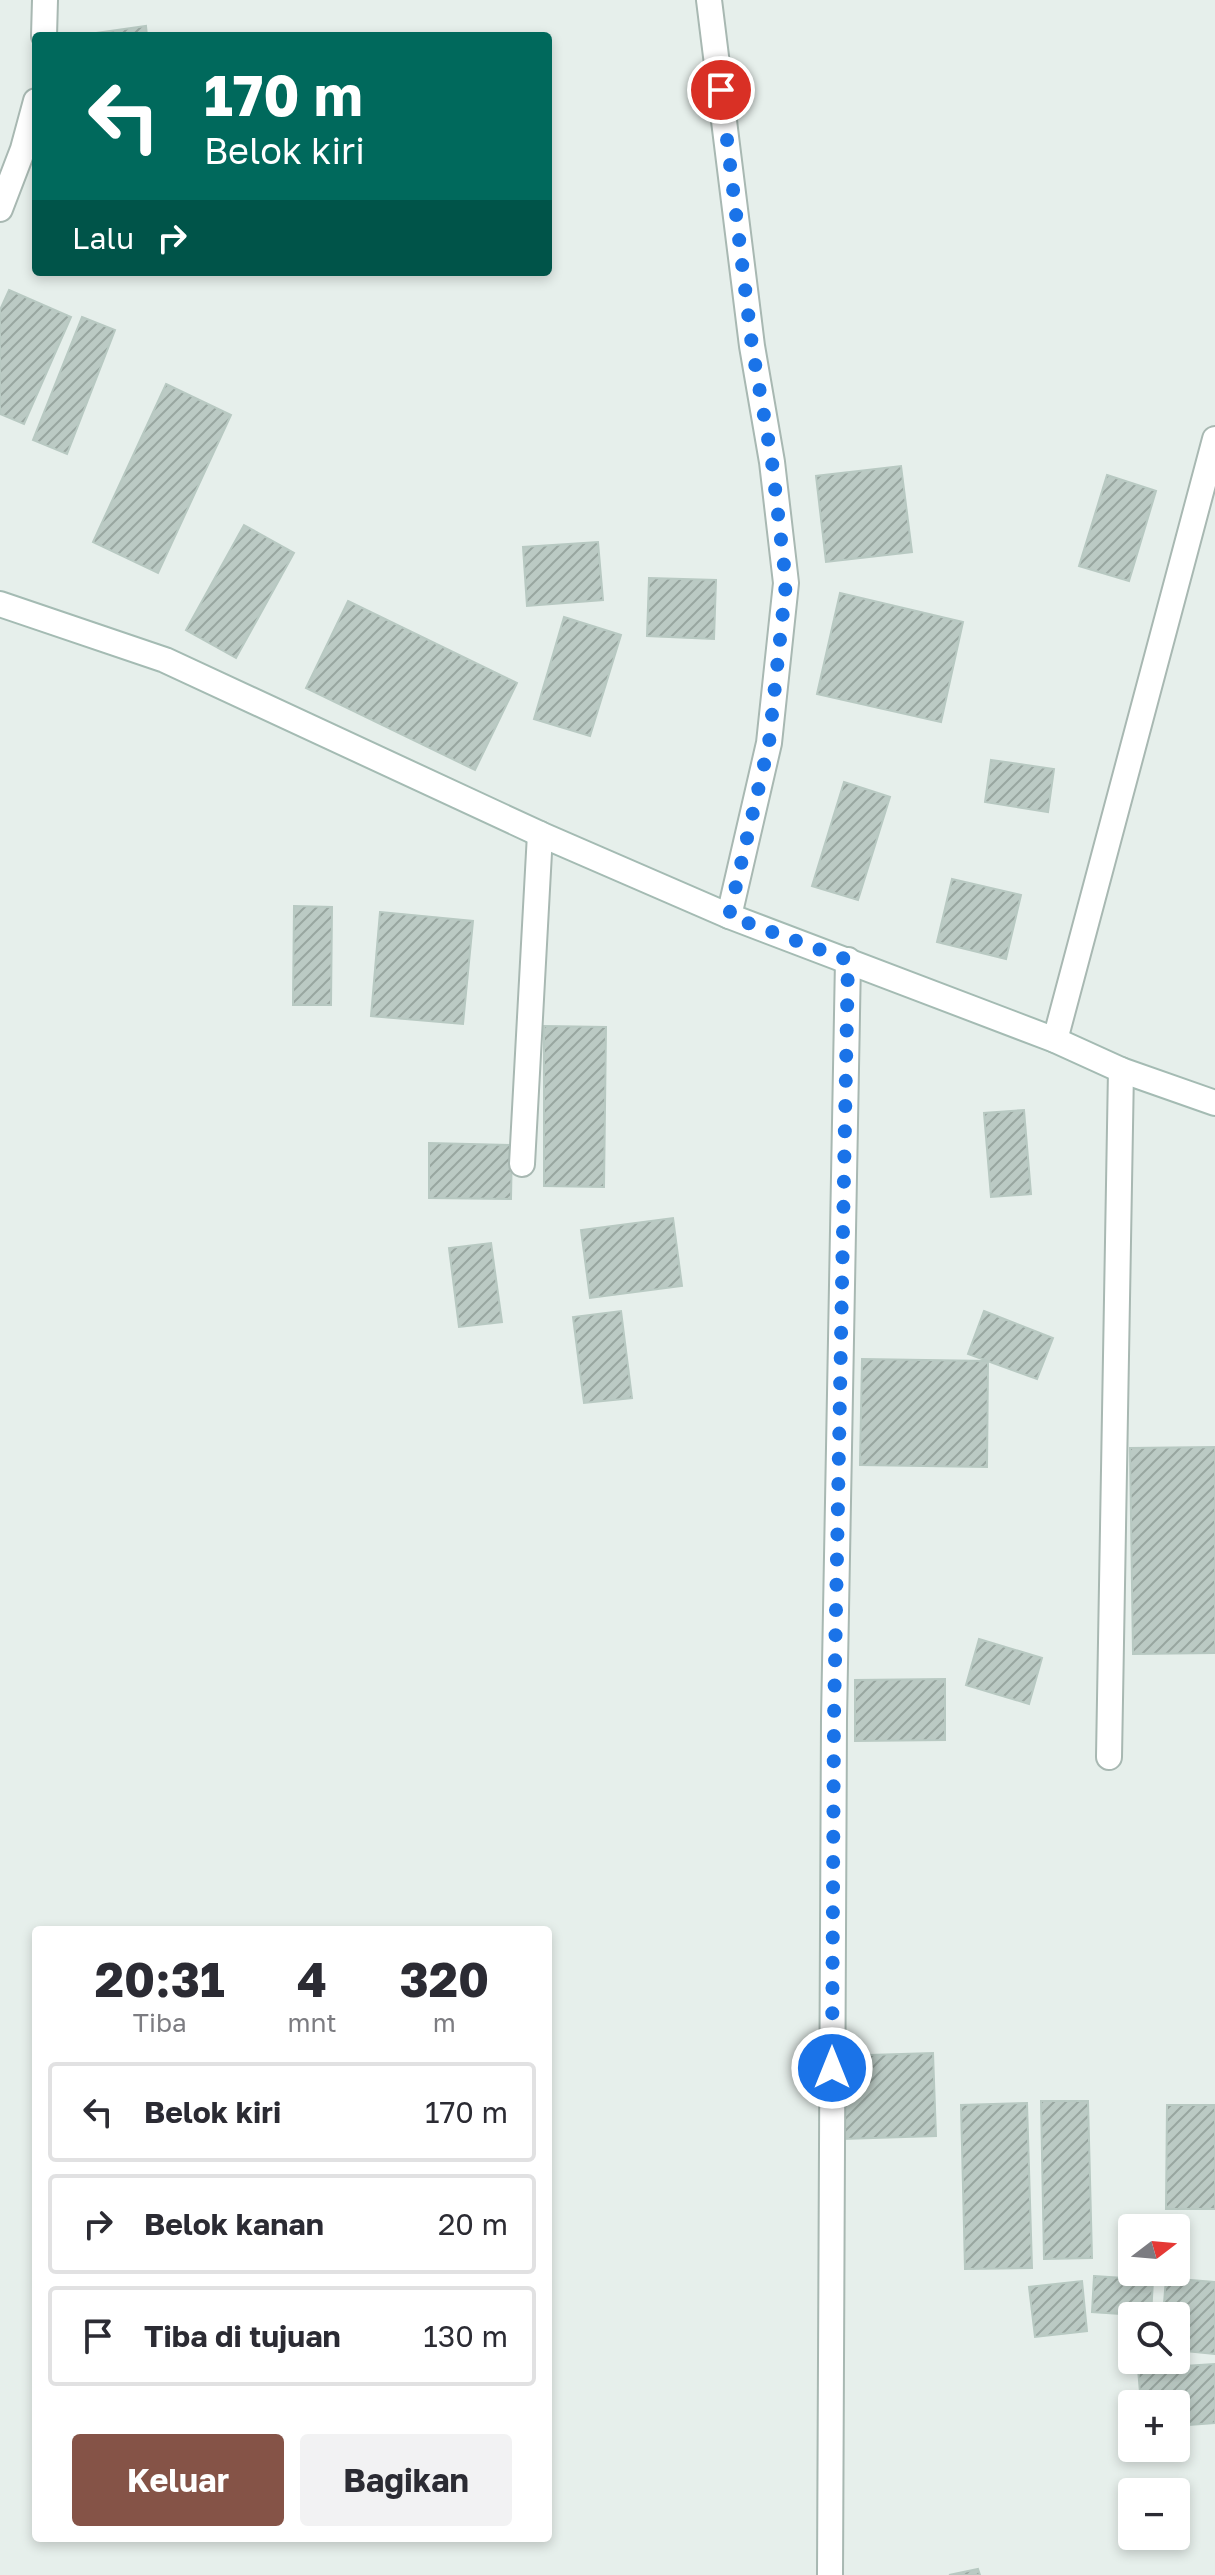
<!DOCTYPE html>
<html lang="id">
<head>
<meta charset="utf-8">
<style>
  body { margin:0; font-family:"Golos Text",sans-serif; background:#f2f2f3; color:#2b2b33; height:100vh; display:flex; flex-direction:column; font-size:30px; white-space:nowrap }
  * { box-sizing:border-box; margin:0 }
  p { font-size:26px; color:#7c7c81 }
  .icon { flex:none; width:44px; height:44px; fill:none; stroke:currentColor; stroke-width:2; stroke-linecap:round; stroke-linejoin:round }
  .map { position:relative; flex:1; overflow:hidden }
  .sheet { position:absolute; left:32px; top:1926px; width:520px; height:616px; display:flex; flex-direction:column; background:#fff; border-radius:8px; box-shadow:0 4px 12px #0003 }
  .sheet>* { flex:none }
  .guide { position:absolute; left:32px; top:32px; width:520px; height:244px; border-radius:8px; box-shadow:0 4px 12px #0003; background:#00695c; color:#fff; overflow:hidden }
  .needle { width:52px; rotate:74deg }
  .controls { position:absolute; left:1118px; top:2214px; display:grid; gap:16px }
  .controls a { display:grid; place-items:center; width:72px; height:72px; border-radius:8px; background:#fff; box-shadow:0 4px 12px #0003; font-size:40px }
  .pin { position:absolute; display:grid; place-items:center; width:68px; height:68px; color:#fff; margin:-34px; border:4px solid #fff; border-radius:50%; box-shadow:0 2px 8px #0007 }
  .me { position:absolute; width:88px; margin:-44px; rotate:0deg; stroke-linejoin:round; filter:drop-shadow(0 0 6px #0008) }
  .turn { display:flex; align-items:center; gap:28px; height:168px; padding:0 40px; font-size:36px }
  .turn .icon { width:104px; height:104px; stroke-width:2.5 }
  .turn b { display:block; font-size:56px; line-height:68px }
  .then { display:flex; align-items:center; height:76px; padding:0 40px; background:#0003; gap:16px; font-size:30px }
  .eta { display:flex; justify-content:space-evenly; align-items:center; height:136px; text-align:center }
  .eta b { font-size:48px; font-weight:700; line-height:56px }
  .button { display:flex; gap:16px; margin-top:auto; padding:16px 40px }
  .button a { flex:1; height:92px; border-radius:8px; background:#855347; color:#fff; font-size:32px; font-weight:700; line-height:92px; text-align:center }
  .button a+a { background:#f2f2f3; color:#2b2b33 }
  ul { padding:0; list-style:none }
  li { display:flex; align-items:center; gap:24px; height:100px; margin:0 16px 12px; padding:0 24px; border:4px solid #e1e1e2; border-radius:8px }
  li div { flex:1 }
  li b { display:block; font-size:30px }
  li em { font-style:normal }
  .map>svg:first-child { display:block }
</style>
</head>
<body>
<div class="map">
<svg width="1215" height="2575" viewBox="0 0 1215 2575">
  <defs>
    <pattern id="building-hatch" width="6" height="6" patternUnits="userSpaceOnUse" patternTransform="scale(2)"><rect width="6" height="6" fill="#bbcac4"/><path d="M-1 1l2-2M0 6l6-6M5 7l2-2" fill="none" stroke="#98a6a0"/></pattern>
  </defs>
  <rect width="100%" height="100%" fill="#e6efeb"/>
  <g fill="url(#building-hatch)" stroke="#b8c9c2" stroke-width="2">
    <polygon points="146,26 147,36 75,36"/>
    <polygon points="9,290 71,317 24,424 0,414 0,310"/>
    <polygon points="82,317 115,330 67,454 33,440"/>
    <polygon points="166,384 231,415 158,573 93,542"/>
    <polygon points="901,466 912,552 826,562 816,476"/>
    <polygon points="1107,475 1156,491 1129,581 1079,566"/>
    <polygon points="244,525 294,553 236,658 186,630"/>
    <polygon points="598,542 603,600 527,606 523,547"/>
    <polygon points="649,578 716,580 714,639 647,636"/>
    <polygon points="840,593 963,622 941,722 817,694"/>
    <polygon points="348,601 517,683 475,770 306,688"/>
    <polygon points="564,617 621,635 590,736 534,719"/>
    <polygon points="991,760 1054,769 1048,812 985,802"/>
    <polygon points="844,782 890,797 858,900 812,886"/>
    <polygon points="952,879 1021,895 1006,959 937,942"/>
    <polygon points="294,906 332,907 331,1005 293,1005"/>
    <polygon points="380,912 473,921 463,1024 371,1016"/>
    <polygon points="544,1026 606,1027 604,1187 544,1186"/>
    <polygon points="1024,1110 1031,1194 991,1197 984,1113"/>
    <polygon points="429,1143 512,1145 511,1199 429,1198"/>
    <polygon points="673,1218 682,1286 590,1298 581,1230"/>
    <polygon points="491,1243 502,1322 459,1327 449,1248"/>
    <polygon points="621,1311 632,1398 584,1403 573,1317"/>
    <polygon points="984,1311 1053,1338 1037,1379 968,1354"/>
    <polygon points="862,1359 988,1361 987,1467 860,1465"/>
    <polygon points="1215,1447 1215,1653 1133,1654 1130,1448"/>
    <polygon points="979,1639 1042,1658 1029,1704 966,1685"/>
    <polygon points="945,1679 945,1740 855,1741 855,1680"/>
    <polygon points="933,2053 936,2136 842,2139 838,2056"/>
    <polygon points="1041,2101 1088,2101 1092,2258 1044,2259"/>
    <polygon points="1027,2103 1032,2268 965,2269 961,2105"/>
    <polygon points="1167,2105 1215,2105 1215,2209 1166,2209"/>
    <polygon points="1094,2276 1153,2280 1151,2316 1092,2312"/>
    <polygon points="1166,2278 1215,2282 1215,2354 1176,2350 1176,2316 1163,2316"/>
    <polygon points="1082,2281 1087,2331 1035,2337 1029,2287"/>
    <polygon points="1132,2322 1132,2360 1140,2360 1140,2363 1128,2364 1129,2323"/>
    <polygon points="1215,2364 1215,2423 1176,2426 1176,2404 1141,2404 1138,2369"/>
    <polygon points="978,2569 980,2575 949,2575"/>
  </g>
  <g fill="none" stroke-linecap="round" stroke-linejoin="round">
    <defs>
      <g id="street">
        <polyline points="709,0 752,346 772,462 786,583 769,743 729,916"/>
        <polyline points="44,36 45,0"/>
        <polyline points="0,209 23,149 36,101"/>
        <polyline points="1055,1040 1215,439"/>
        <polyline points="522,1164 540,834"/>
        <polyline points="1109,1757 1121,1070"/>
        <polyline points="830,2575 834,1719 848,960"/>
      </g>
      <polyline id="secondary" points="0,604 165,660 540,834 729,916 1055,1040 1121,1070 1215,1103"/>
    </defs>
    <use href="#street" stroke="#a8b8b2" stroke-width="28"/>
    <use href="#secondary" stroke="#a4bbb3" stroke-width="28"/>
    <use href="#street" stroke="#fff" stroke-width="24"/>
    <use href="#secondary" stroke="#fff" stroke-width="24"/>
  </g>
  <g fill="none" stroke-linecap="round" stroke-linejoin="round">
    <polyline stroke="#1a73e8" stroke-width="14" stroke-dasharray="0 25.2" points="721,90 752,346 772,462 786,583 769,743 729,916 848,960 834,1719 832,2068"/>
  </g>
</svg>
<div class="controls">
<a><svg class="needle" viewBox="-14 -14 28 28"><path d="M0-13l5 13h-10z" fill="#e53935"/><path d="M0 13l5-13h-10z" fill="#7c7c81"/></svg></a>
<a><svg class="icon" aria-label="search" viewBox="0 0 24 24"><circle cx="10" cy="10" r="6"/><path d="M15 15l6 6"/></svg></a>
<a>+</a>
<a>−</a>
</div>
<div class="pin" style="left:721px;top:90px;background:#d93025"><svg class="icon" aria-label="arrive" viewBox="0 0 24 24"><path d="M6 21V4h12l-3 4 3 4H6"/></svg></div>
<svg class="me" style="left:832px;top:2068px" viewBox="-20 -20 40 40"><circle r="17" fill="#1a73e8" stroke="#fff" stroke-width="3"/><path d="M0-11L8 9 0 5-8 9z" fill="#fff"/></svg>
<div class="guide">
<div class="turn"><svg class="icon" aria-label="left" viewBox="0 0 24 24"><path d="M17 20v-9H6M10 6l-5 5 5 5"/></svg><div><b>170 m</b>Belok kiri</div></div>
<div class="then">Lalu<svg class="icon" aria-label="right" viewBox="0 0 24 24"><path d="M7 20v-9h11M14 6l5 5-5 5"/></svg></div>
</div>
<section class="sheet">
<div class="eta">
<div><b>20:31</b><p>Tiba</p></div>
<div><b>4</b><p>mnt</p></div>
<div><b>320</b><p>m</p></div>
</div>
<ul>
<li><svg class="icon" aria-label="left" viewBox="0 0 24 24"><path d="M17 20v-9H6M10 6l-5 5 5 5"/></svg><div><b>Belok kiri</b></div><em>170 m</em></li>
<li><svg class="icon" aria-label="right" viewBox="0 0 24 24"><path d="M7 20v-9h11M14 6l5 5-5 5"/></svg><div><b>Belok kanan</b></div><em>20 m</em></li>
<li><svg class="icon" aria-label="arrive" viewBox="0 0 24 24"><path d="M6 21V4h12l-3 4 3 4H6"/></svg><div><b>Tiba di tujuan</b></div><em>130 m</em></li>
</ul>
<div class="button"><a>Keluar</a><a>Bagikan</a></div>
</section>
</div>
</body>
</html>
